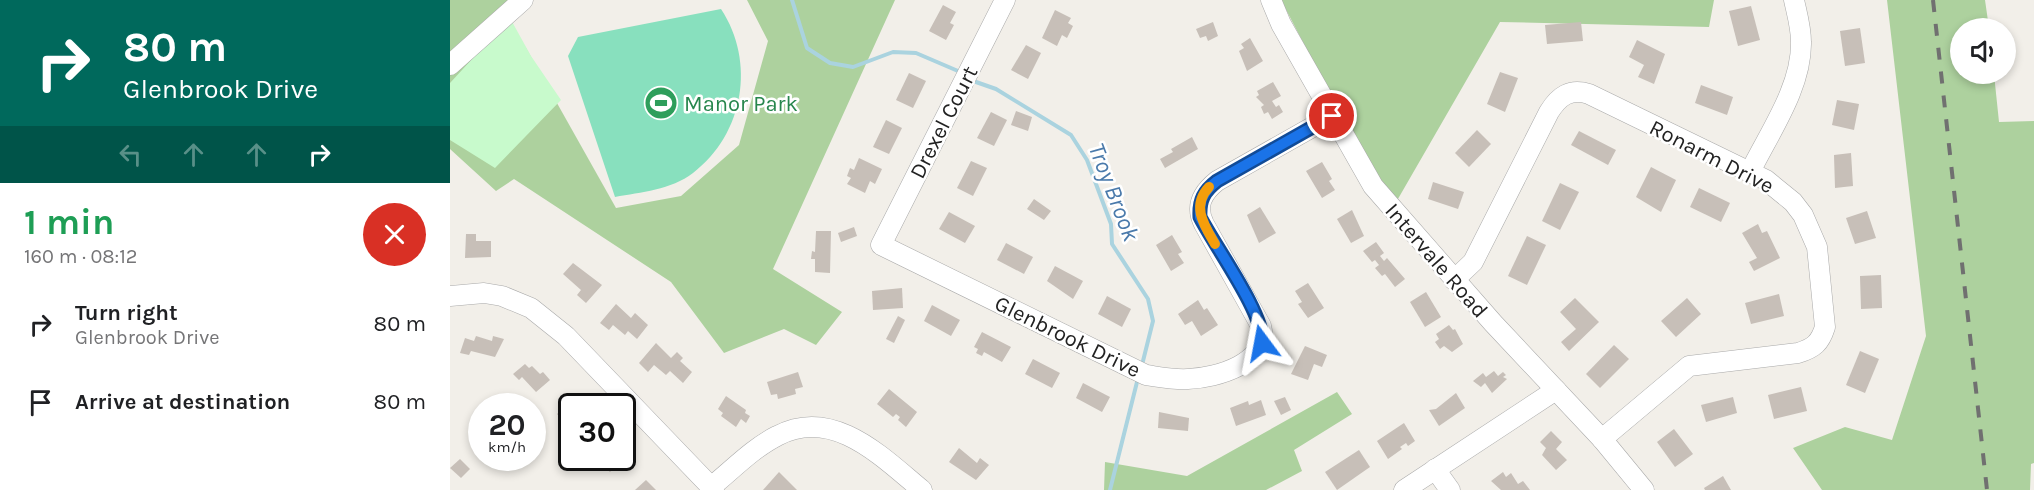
<!DOCTYPE html>
<html lang="en">
<head>
<meta charset="utf-8">
<style>
  body { margin:0; font-family:Karla,sans-serif; background:#f2f2f2; color:#202124; height:100vh; display:flex; flex-direction:column; font-size:22px; white-space:nowrap }
  * { box-sizing:border-box; margin:0 }
  p { font-size:20px; color:#757577 }
  .icon { flex:none; width:33px; height:33px; fill:none; stroke:currentColor; stroke-width:2; stroke-linecap:round; stroke-linejoin:round }
  .map { position:relative; flex:1; overflow:hidden }
  .details { display:flex; flex-direction:column; background:#fff; width:450px }
  .details>* { flex:none }
  .guide { background:#00695c; color:#fff; overflow:hidden }
  .buttons { position:absolute; left:1500px; top:18px; display:grid; gap:12px }
  .buttons a { display:grid; place-items:center; width:66px; height:66px; border-radius:50%; background:#fff; box-shadow:0 3px 9px #0003; font-size:30px }
  .speed { position:absolute; left:18px; top:393px; display:flex; gap:12px; font-size:30px; font-weight:700; text-align:center }
  .speed>* { display:grid; place-content:center; width:78px; height:78px; border-radius:50%; background:#fff; box-shadow:0 3px 9px #0003; line-height:1 }
  .speed small { font-size:15px; font-weight:400 }
  .speed .limit { border:3px solid #111; border-radius:9px; background:#fff; color:#111 }
  .pin { position:absolute; display:grid; place-items:center; width:51px; height:51px; color:#fff; margin:-26px; border:3px solid #fff; border-radius:50%; box-shadow:0 2px 6px #0007 }
  .me { position:absolute; width:66px; margin:-33px; rotate:347deg; stroke-linejoin:round; filter:drop-shadow(0 0 4px #0008) }
  .turn { display:flex; align-items:center; gap:21px; height:126px; padding:0 24px; font-size:27px }
  .turn .icon { width:78px; height:78px; stroke-width:2.5 }
  .turn b { display:block; font-size:42px; line-height:51px }
  .lanes { display:flex; align-items:center; height:57px; padding:0 24px; background:#0003; justify-content:center; gap:30px; direction:ltr }
  .lanes .off { opacity:.35 }
  .round { display:grid; place-items:center; flex:none; width:63px; height:63px; border-radius:32px; background:#f2f2f2 }
  .summary { display:flex; align-items:center; justify-content:space-between; height:102px; padding:0 24px }
  h1 { font-size:36px; font-weight:700; line-height:45px; color:#1e9e55 }
  ul { padding:0; list-style:none }
  li { display:flex; align-items:center; gap:18px; height:78px; padding:0 24px }
  li div { flex:1 }
  li b { display:block; font-size:22px }
  li em { font-style:normal }
  main { display:flex; flex:1; min-height:0 }
  .map>svg:first-child { display:block }
</style>
</head>
<body>
<main>
<section class="details">
<div class="guide">
<div class="turn"><svg class="icon" aria-label="right" viewBox="0 0 24 24"><path d="M7 20v-9h11M14 6l5 5-5 5"/></svg><div><b>80 m</b>Glenbrook Drive</div></div>
<div class="lanes"><svg class="icon off" aria-label="left" viewBox="0 0 24 24"><path d="M17 20v-9H6M10 6l-5 5 5 5"/></svg><svg class="icon off" aria-label="ahead" viewBox="0 0 24 24"><path d="M12 20V5M6 11l6-6 6 6"/></svg><svg class="icon off" aria-label="ahead" viewBox="0 0 24 24"><path d="M12 20V5M6 11l6-6 6 6"/></svg><svg class="icon" aria-label="right" viewBox="0 0 24 24"><path d="M7 20v-9h11M14 6l5 5-5 5"/></svg></div>
</div>
<div class="summary"><div><h1>1 min</h1><p>160 m · 08:12</p></div><a class="round" style="background:#d93025;color:#fff"><svg class="icon" aria-label="close" viewBox="0 0 24 24"><path d="M6 6l12 12M18 6L6 18"/></svg></a></div>
<ul>
<li><svg class="icon" aria-label="right" viewBox="0 0 24 24"><path d="M7 20v-9h11M14 6l5 5-5 5"/></svg><div><b>Turn right</b><p>Glenbrook Drive</p></div><em>80 m</em></li>
<li><svg class="icon" aria-label="arrive" viewBox="0 0 24 24"><path d="M6 21V4h12l-3 4 3 4H6"/></svg><div><b>Arrive at destination</b></div><em>80 m</em></li>
</ul>
</section>
<div class="map">
<svg width="1584" height="490" viewBox="0 0 1584 490">
  <rect width="100%" height="100%" fill="#f2efe9"/>
  <g fill="#add19e">
    <polygon points="0,0 71,0 53,20 76,48 166,208 231,196 289,145 318,41 297,0 445,0 323,269 392,312 366,345 334,329 274,353 221,282 64,179 46,191 0,149"/>
    <polygon points="831,0 1264,0 1259,27 1050,22 941,211"/>
    <polygon points="1437,0 1535,0 1539,28 1510,28 1510,74 1544,74 1549,122 1584,121 1584,463 1581,464 1580,490 1372,490 1343,448 1395,427 1442,440 1476,336"/>
    <polygon points="887,392 902,414 844,450 852,471 816,490 654,490 655,462 737,476"/>
  </g>
  <polygon fill="#c8facc" points="60,18 81,56 111,100 45,168 0,140 0,83"/>
  <path fill="#88e0be" d="M 271,9 C 306,62 294,134 243,173 C 221,190 191,192 165,197 L 118,56 L 128,37 Z"/>
  <g fill="none" stroke-linecap="round" stroke-linejoin="round">
    <g stroke="#aad3df" stroke-width="4">
      <polyline points="342,0 357,48 380,63 403,67 443,52 466,53 508,71"/>
      <polyline points="526,82 546,89 621,135 637,160 661,224 662,244 698,299 703,321 693,361"/>
      <polyline points="660,490 687,382"/>
    </g>
  </g>
  <g fill="#c7bfb8">
    <polygon points="493,5 506,12 500,23 504,25 496,40 479,31"/>
    <polygon points="1301,6 1310,40 1288,46 1279,11"/>
    <polygon points="605,10 621,18 618,23 623,26 617,38 612,35 607,46 592,38"/>
    <polygon points="763,22 768,36 758,41 756,36 750,38 746,29"/>
    <polygon points="1131,22 1133,41 1097,44 1095,25"/>
    <polygon points="1410,28 1415,63 1395,66 1390,31"/>
    <polygon points="800,38 813,61 797,71 789,51 794,48 791,44"/>
    <polygon points="1187,40 1215,54 1204,84 1188,77 1194,65 1179,57"/>
    <polygon points="576,45 591,53 578,79 561,70"/>
    <polygon points="1050,72 1068,78 1055,112 1037,104"/>
    <polygon points="459,73 476,81 463,108 446,100"/>
    <polygon points="823,82 831,96 822,101 826,107 829,105 833,112 822,119 818,112 814,114 811,107 814,105 806,97 809,95 807,91"/>
    <polygon points="1251,85 1283,97 1277,115 1245,103"/>
    <polygon points="1387,100 1409,104 1404,130 1382,125"/>
    <polygon points="566,111 582,117 578,131 561,125"/>
    <polygon points="541,112 557,120 544,146 527,138"/>
    <polygon points="436,120 452,128 439,154 423,147"/>
    <polygon points="1027,130 1041,144 1019,167 1005,153"/>
    <polygon points="1129,131 1166,150 1158,165 1121,145"/>
    <polygon points="742,137 748,149 715,168 710,159 723,152 721,149"/>
    <polygon points="1401,153 1403,186 1385,188 1384,155"/>
    <polygon points="409,158 432,169 425,184 420,181 415,193 397,184 401,178 397,176 400,168 404,170"/>
    <polygon points="521,161 537,168 523,196 507,188"/>
    <polygon points="872,162 882,179 879,181 885,190 872,198 856,171"/>
    <polygon points="1201,167 1226,180 1211,212 1186,197"/>
    <polygon points="983,182 1014,192 1008,209 978,199"/>
    <polygon points="1110,183 1129,192 1110,230 1092,221"/>
    <polygon points="1249,188 1280,203 1271,222 1240,207"/>
    <polygon points="584,199 601,211 594,220 577,209"/>
    <polygon points="810,207 826,233 809,243 797,215"/>
    <polygon points="902,210 914,236 901,243 887,219"/>
    <polygon points="1417,211 1426,238 1405,244 1396,218"/>
    <polygon points="499,212 525,226 515,243 489,229"/>
    <polygon points="1308,224 1312,233 1317,231 1330,258 1304,271 1299,262 1307,258 1292,233"/>
    <polygon points="404,227 407,236 391,242 388,233"/>
    <polygon points="366,231 381,231 380,273 365,272 365,259 361,259 362,251 365,252"/>
    <polygon points="16,234 26,234 26,241 41,241 41,257 15,258"/>
    <polygon points="722,235 732,252 728,254 734,263 721,271 706,245"/>
    <polygon points="1077,236 1096,245 1077,285 1058,276"/>
    <polygon points="926,242 934,253 930,256 934,261 937,258 955,279 945,287 935,274 932,276 925,268 929,265 925,260 922,262 913,251"/>
    <polygon points="556,243 583,257 574,274 547,260"/>
    <polygon points="123,263 152,285 136,303 127,295 131,290 113,274"/>
    <polygon points="605,266 633,281 623,299 597,281"/>
    <polygon points="1431,275 1432,308 1411,309 1410,276"/>
    <polygon points="858,283 874,308 858,318 848,304 852,302 845,291"/>
    <polygon points="452,288 453,308 423,310 422,291"/>
    <polygon points="976,292 991,317 975,327 960,302"/>
    <polygon points="1329,294 1334,316 1301,324 1295,303"/>
    <polygon points="657,296 681,309 672,327 648,314"/>
    <polygon points="1125,298 1149,322 1119,351 1111,342 1126,329 1110,312"/>
    <polygon points="1237,298 1251,314 1226,337 1211,321"/>
    <polygon points="748,300 754,310 757,308 768,325 751,336 742,321 735,325 728,314"/>
    <polygon points="166,304 181,318 185,313 198,325 187,339 178,331 175,335 163,325 159,330 150,323"/>
    <polygon points="482,305 510,320 501,336 474,321"/>
    <polygon points="448,316 455,320 444,343 436,339"/>
    <polygon points="999,325 1003,330 1005,329 1013,344 1002,352 994,346 990,349 985,342 989,339 986,334"/>
    <polygon points="532,332 561,347 552,362 534,352 532,356 526,353 528,349 524,347"/>
    <polygon points="26,336 42,341 43,336 54,339 45,357 21,351 19,355 10,353 15,338 24,341"/>
    <polygon points="206,343 221,358 227,352 233,358 230,361 242,372 233,383 220,371 216,375 204,365 198,372 189,363"/>
    <polygon points="1164,345 1179,359 1150,388 1136,374"/>
    <polygon points="855,346 877,355 872,367 864,364 858,380 841,374"/>
    <polygon points="1410,351 1429,359 1415,393 1396,385"/>
    <polygon points="583,359 610,373 602,388 575,374"/>
    <polygon points="75,364 79,368 82,366 90,374 93,372 100,380 86,392 72,377 69,380 63,374"/>
    <polygon points="1044,371 1048,376 1053,372 1056,375 1053,377 1057,379 1042,393 1035,383 1031,387 1023,381 1033,373 1036,377"/>
    <polygon points="348,372 353,387 345,389 346,394 328,399 327,394 321,395 317,382"/>
    <polygon points="633,383 660,397 652,412 626,398"/>
    <polygon points="1351,387 1357,411 1324,419 1318,395"/>
    <polygon points="439,389 467,412 456,427 448,420 450,417 446,414 443,417 427,404"/>
    <polygon points="1006,393 1015,408 989,426 979,410 986,409"/>
    <polygon points="276,396 296,410 295,413 300,416 296,423 291,419 286,427 271,416 273,413 268,409"/>
    <polygon points="835,397 841,410 831,415 824,401"/>
    <polygon points="1283,397 1287,413 1256,422 1251,405"/>
    <polygon points="811,400 816,415 786,426 780,408 798,401 799,405"/>
    <polygon points="119,403 122,406 122,438 118,441 112,434 119,427 107,414"/>
    <polygon points="709,412 739,418 738,431 708,428"/>
    <polygon points="954,423 965,441 958,446 956,443 950,447 952,449 938,459 927,441"/>
    <polygon points="1224,429 1243,454 1225,467 1207,442"/>
    <polygon points="1101,431 1112,442 1106,449 1117,460 1106,470 1092,455 1096,448 1090,442"/>
    <polygon points="509,448 527,463 530,458 539,465 526,480 499,462"/>
    <polygon points="909,450 920,467 887,490 875,472"/>
    <polygon points="144,458 168,458 171,460 160,472"/>
    <polygon points="10,459 20,469 11,478 0,468"/>
    <polygon points="329,472 347,490 313,490"/>
    <polygon points="1053,472 1056,477 1061,473 1068,484 1073,481 1080,490 1051,490 1041,481"/>
    <polygon points="1273,476 1281,490 1255,490 1254,488"/>
    <polygon points="196,480 206,490 185,490"/>
  </g>
  <g fill="none" stroke-linecap="round" stroke-linejoin="round">
    <defs>
      <g id="minor">
        <path d="M 555,0 L 431,245 L 696,375 C 710,377 724,380 738,379 C 766,378 821,363 811,326 L 754,224 C 745,206 752,193 767,181 L 882,116"/>
        <polyline points="821,0 831,24 923,186 1043,323 1152,439 1194,490"/>
        <polyline points="0,65 73,0"/>
        <path d="M 1300,172 C 1319,133 1352,87 1351,42 C 1351,27 1347,14 1344,0"/>
        <path d="M 1004,280 L 1023,262 L 1099,112 C 1109,96 1120,88 1139,94 L 1316,180 L 1343,202 L 1353,215 L 1367,247 L 1375,327 C 1370,343 1364,348 1348,353 L 1239,366 L 1152,439"/>
        <polyline points="0,296 34,293 52,296 81,308 116,336 264,490"/>
        <polyline points="985,469 1000,490"/>
        <path d="M 261,487 C 282,470 303,448 327,436 C 383,406 432,457 472,490"/>
        <polyline points="954,490 1106,390"/>
      </g>
    </defs>
    <use href="#minor" stroke="#a9a9a9" stroke-width="21"/>
    <use href="#minor" stroke="#fff" stroke-width="20"/>
    <polyline stroke="#707070" stroke-width="4" stroke-dasharray="12 12" stroke-linecap="butt" points="1483,0 1537,490"/>
  </g>
  <g fill="none" stroke-linecap="round" stroke-linejoin="round">
    <defs>
      <path id="route" d="M 812,343 C 816,316 764,245 750,217 C 749,200 754,191 767,181 L 882,116"/>
    </defs>
    <use href="#route" stroke="#114b97" stroke-width="15"/>
    <use href="#route" stroke="#1a73e8" stroke-width="10"/>
    <path stroke="#f59e0b" stroke-width="10" d="M 759,187 C 741,206 754,225 765,244"/>
  </g>
  <defs>
    <symbol id="stadium-disc" viewBox="-11 -11 22 22"><circle r="9.5" fill="#2e9e5b" stroke="#fff"/><path d="M0-5a6.5 5 0 1 0 0 10a6.5 5 0 1 0 0-10ZM-3.5-1.8h7v3.6h-7Z" fill="#fff"/></symbol>
  </defs>
  <g fill-rule="evenodd">
    <use href="#stadium-disc" x="192" y="84" width="38" height="38"/>
  </g>
  <g text-anchor="middle" stroke-width="5" stroke-linejoin="round" paint-order="stroke">
    <g font-size="22" fill="#27864d" stroke="#fff" text-anchor="start">
      <text x="234" y="111">Manor Park</text>
    </g>
    <g font-size="22" fill="#222" stroke="#fff">
      <text transform="translate(493 122) rotate(-63)" y="8">Drexel Court</text>
      <text transform="translate(1262 156) rotate(27)" y="8">Ronarm Drive</text>
      <text transform="translate(987 260) rotate(49)" y="8">Intervale Road</text>
      <text transform="translate(618 336) rotate(26)" y="8">Glenbrook Drive</text>
    </g>
    <g font-size="24" font-style="italic" fill="#4a7aab" stroke="#fff">
      <text transform="translate(664 192) rotate(69)" y="8">Troy Brook</text>
    </g>
  </g>
</svg>
<div class="buttons">
<a><svg class="icon" aria-label="sound" viewBox="0 0 24 24"><path d="M4 9h4l5-4v14l-5-4H4zM17 9q2 3 0 6"/></svg></a>
</div>
<div class="speed"><div>20<small>km/h</small></div><div class="limit">30</div></div>
<div class="pin" style="left:882px;top:116px;background:#d93025"><svg class="icon" aria-label="arrive" viewBox="0 0 24 24"><path d="M6 21V4h12l-3 4 3 4H6"/></svg></div>
<svg class="me" style="left:812px;top:343px" viewBox="-20 -20 40 40"><path d="M0-17L14 15 0 8-14 15z" fill="#1a73e8" stroke="#fff" stroke-width="4"/></svg>
</div>
</main>
</body>
</html>
